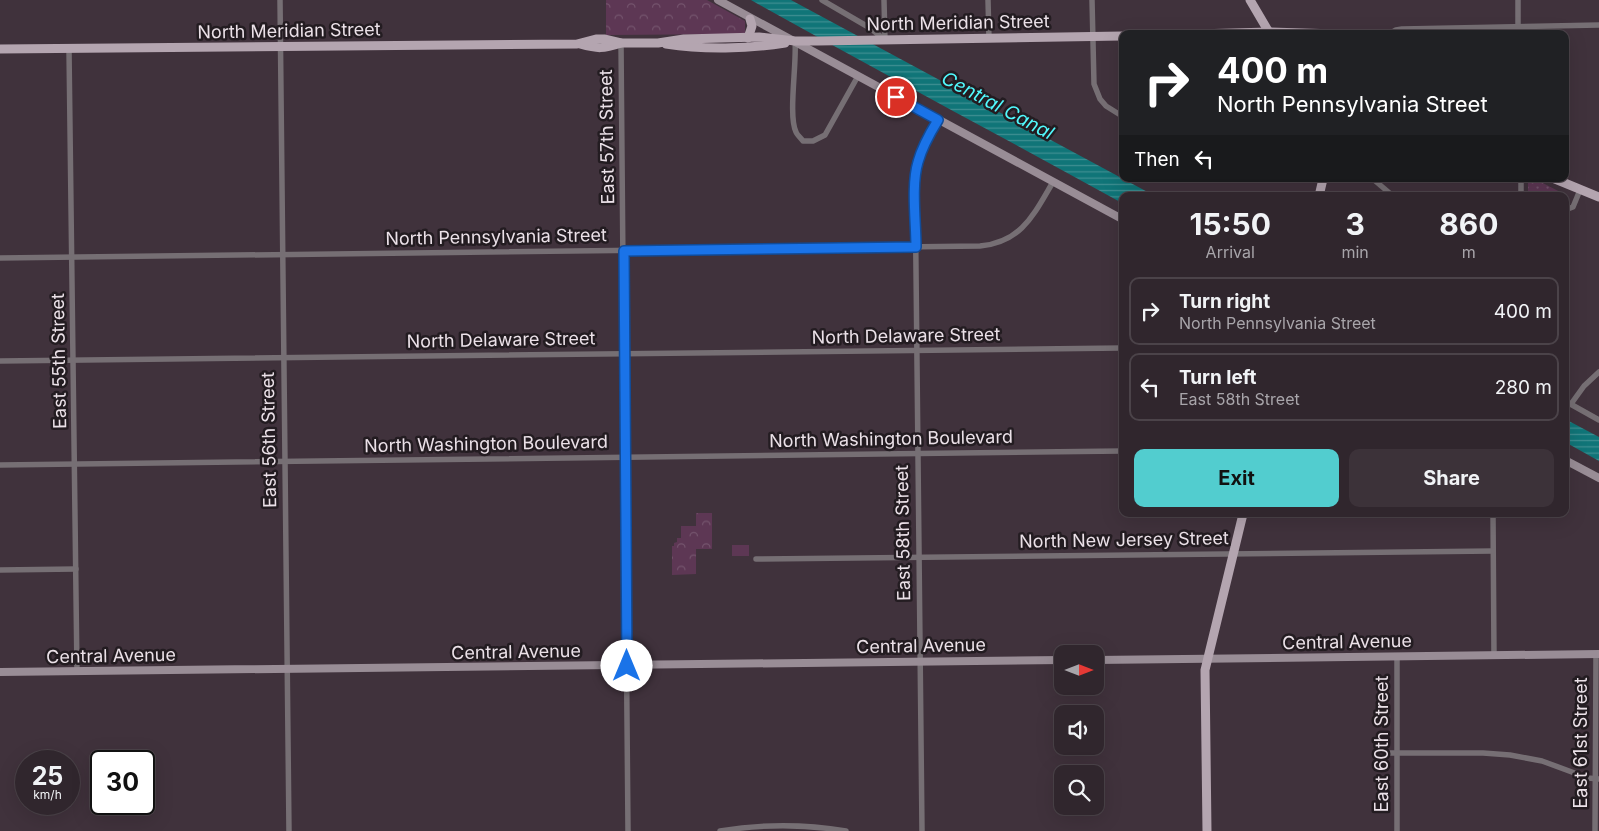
<!DOCTYPE html>
<html lang="en">
<head>
<meta charset="utf-8">
<style>
  body { margin:0; font-family:Inter,sans-serif; background:#3c3239; color:#f1f3f6; height:100vh; display:flex; flex-direction:column; font-size:19px; white-space:nowrap }
  * { box-sizing:border-box; margin:0 }
  p { font-size:16px; color:#a8a5aa }
  .icon { flex:none; width:28px; height:28px; fill:none; stroke:currentColor; stroke-width:2; stroke-linecap:round; stroke-linejoin:round }
  .map { position:relative; flex:1; overflow:hidden }
  .details { position:absolute; left:1119px; top:192px; width:450px; height:325px; display:flex; flex-direction:column; background:#30262d; border-radius:10px; box-shadow:0 5px 20px #0002,0 0 0 1px #4b4349 }
  .details>* { flex:none }
  .top-card { position:absolute; left:1119px; top:30px; width:450px; height:152px; border-radius:10px; box-shadow:0 5px 20px #0002,0 0 0 1px #4b4349; background:#202124; color:#fff; overflow:hidden }
  .needle { width:32px; rotate:90deg }
  .fabs { position:absolute; left:1054px; top:645px; display:grid; gap:10px }
  .fabs a { display:grid; place-items:center; width:50px; height:50px; border-radius:10px; background:#30262d; box-shadow:0 5px 20px #0002,0 0 0 1px #4b4349; font-size:25px }
  .speed { position:absolute; left:15px; top:750px; display:flex; gap:10px; font-size:25px; font-weight:700; text-align:center }
  .speed>* { display:grid; place-content:center; width:65px; height:65px; border-radius:50%; background:#30262d; box-shadow:0 5px 20px #0002,0 0 0 1px #4b4349; line-height:1 }
  .speed small { font-size:12px; font-weight:400 }
  .speed .limit { border:2px solid #111; border-radius:8px; background:#fff; color:#111 }
  .pin { position:absolute; display:grid; place-items:center; width:42px; height:42px; color:#fff; margin:-21px; border:2px solid #fff; border-radius:50%; box-shadow:0 1px 5px #0007 }
  .me { position:absolute; width:55px; margin:-28px; rotate:0deg; stroke-linejoin:round; filter:drop-shadow(0 0 4px #0008) }
  .turn { display:flex; align-items:center; gap:18px; height:105px; padding:0 15px; font-size:22px }
  .turn .icon { width:65px; height:65px; stroke-width:2.5 }
  .turn b { display:block; font-size:35px; line-height:42px }
  .then { display:flex; align-items:center; height:48px; padding:0 15px; background:#0003; gap:10px; font-size:19px }
  .eta { display:flex; justify-content:space-evenly; align-items:center; height:85px; text-align:center }
  .eta b { font-size:30px; font-weight:700; line-height:35px }
  .primary-button { display:flex; gap:10px; margin-top:auto; padding:10px 15px }
  .primary-button a { flex:1; height:58px; border-radius:10px; background:#52cdcf; color:#111; font-size:20px; font-weight:700; line-height:58px; text-align:center }
  .primary-button a+a { background:#3c3239; color:#f1f3f6 }
  ul { padding:0; list-style:none }
  li { display:flex; align-items:center; gap:15px; height:68px; margin:0 10px 8px; padding:0 5px; border:2px solid #4b4349; border-radius:10px }
  li div { flex:1 }
  li b { display:block; font-size:19px }
  li em { font-style:normal }
  .map>svg:first-child { display:block }
</style>
</head>
<body>
<div class="map">
<svg width="1599" height="831" viewBox="0 0 1599 831">
  <defs>
    <pattern id="grass-dots" width="8" height="8" patternUnits="userSpaceOnUse" patternTransform="scale(1.25)"><rect width="8" height="8" fill="#5d3754"/><path d="M2 2h.1M6 6h.1" fill="none" stroke="#74546d" stroke-width="1.8" stroke-linecap="round"/></pattern>
    <pattern id="forest-crowns" width="20" height="18" patternUnits="userSpaceOnUse" patternTransform="scale(1.25)"><rect width="20" height="18" fill="#5d3754"/><path d="M2 6a3 3 0 1 1 6 0M12 15a3 3 0 1 1 6 0" fill="none" stroke="#74546d"/></pattern>
    <pattern id="water-rules" width="6" height="5" patternUnits="userSpaceOnUse" patternTransform="scale(1.25)"><rect width="6" height="5" fill="#107578"/><path d="M0 2.5h6" fill="none" stroke="#3f8f92"/></pattern>
  </defs>
  <rect width="100%" height="100%" fill="#40323c"/>
  <polygon fill="url(#grass-dots)" points="1528,179 1535,179 1564,194 1567,197 1567,203 1565,201 1565,196 1528,196"/>
  <g fill="url(#forest-crowns)">
    <polygon points="606,0 707,0 745,21 745,34 606,35"/>
    <polygon points="696,513 712,513 712,549 696,549 696,574 672,575 672,546 674,546 674,543 677,542 677,538 681,538 681,526 696,526"/>
  </g>
  <rect fill="#5d3754" x="732" y="545" width="17" height="11"/>
  <g fill="url(#water-rules)">
    <path d="M 751,0 L 791,0 L 1155,196 L 1122,196 L 1122,203 C 999,135 874,69 751,0 Z"/>
    <polygon points="1565,419 1599,437 1599,461 1565,442"/>
  </g>
  <g fill="none" stroke-linecap="round" stroke-linejoin="round">
    <g stroke="#766f74" stroke-width="5.5">
      <polyline points="280,0 289,831"/>
      <polyline points="822,0 870,28 884,39"/>
      <polyline points="884,0 885,41"/>
      <polyline points="988,0 989,39"/>
      <polyline points="1092,0 1094,84 1100,99 1106,106 1122,116"/>
      <polyline points="1518,0 1518,26"/>
      <polyline points="1389,34 1396,30 1402,29 1599,25"/>
      <path d="M 795,41 C 797,63 788,116 796,132 C 797,135 801,138 803,141 L 813,141 L 825,135 L 858,76"/>
      <polyline points="621,43 628,831"/>
      <polyline points="69,50 77,672"/>
      <polyline points="1373,179 1393,196"/>
      <polyline points="1521,179 1521,196"/>
      <polyline points="1565,210 1573,207 1580,190"/>
      <path d="M 0,258 L 980,246 C 1022,242 1034,214 1053,182"/>
      <polyline points="0,361 1122,348"/>
      <polyline points="1565,401 1599,420"/>
      <polyline points="1571,404 1584,386 1599,372"/>
      <polyline points="0,465 1122,451"/>
      <polyline points="1493,514 1494,656"/>
      <polyline points="756,559 1493,551"/>
      <polyline points="0,570 76,569"/>
      <polyline points="1397,657 1397,831"/>
      <polyline points="1390,753 1483,753 1510,755 1542,761 1588,778 1599,779"/>
      <path d="M 720,831 C 762,824 804,824 846,831"/>
      <polyline points="922,831 915,176 920,154 938,120"/>
      <polyline points="1595,831 1596,654"/>
    </g>
    <g stroke="#998d96" stroke-width="8">
      <polyline points="718,0 1122,219"/>
      <polyline points="1565,460 1599,478"/>
      <polyline points="1095,660 1599,654"/>
      <polyline points="0,672 1062,660"/>
    </g>
    <g stroke="#b4a5b0" stroke-width="9">
      <polyline points="1250,0 1270,34"/>
      <polyline points="1196,34 1269,32 1337,34"/>
      <polyline points="748,38 752,26 750,19"/>
      <path d="M 580,44 C 598,49 603,49 621,43"/>
      <path d="M 666,44 C 703,50 748,49 785,43"/>
      <polyline points="0,49 577,44 596,39 604,39 621,43 658,43 684,39 759,37 795,41 818,41 1122,36"/>
      <polyline points="1555,179 1599,197"/>
      <polyline points="1319,196 1323,179"/>
      <polyline points="1207,831 1205,670 1243,514"/>
    </g>
  </g>
  <g fill="none" stroke-linecap="round" stroke-linejoin="round">
    <defs>
      <path id="route" d="M 627,666 L 624,251 L 916,247 C 916,222 911,185 918,162 C 922,147 930,133 938,120 L 896,97"/>
    </defs>
    <use href="#route" stroke="#114b97" stroke-width="12"/>
    <use href="#route" stroke="#1a73e8" stroke-width="9"/>
  </g>
  <g text-anchor="middle" stroke-width="5" stroke-linejoin="round" paint-order="stroke">
    <g font-size="18" fill="#ebe1e8" stroke="#231c21">
      <text transform="translate(958 23) rotate(-1)" y="6">North Meridian Street</text>
      <text transform="translate(289 31) rotate(-1)" y="6">North Meridian Street</text>
      <text transform="translate(607 137) rotate(-91)" y="6">East 57th Street</text>
      <text transform="translate(496 237) rotate(-1)" y="6">North Pennsylvania Street</text>
      <text transform="translate(906 336) rotate(-1)" y="6">North Delaware Street</text>
      <text transform="translate(501 340) rotate(-1)" y="6">North Delaware Street</text>
      <text transform="translate(59 361) rotate(-91)" y="6">East 55th Street</text>
      <text transform="translate(891 439) rotate(-1)" y="6">North Washington Boulevard</text>
      <text transform="translate(269 440) rotate(-91)" y="6">East 56th Street</text>
      <text transform="translate(486 444) rotate(-1)" y="6">North Washington Boulevard</text>
      <text transform="translate(903 533) rotate(-91)" y="6">East 58th Street</text>
      <text transform="translate(1124 540) rotate(-1)" y="6">North New Jersey Street</text>
      <text transform="translate(1347 642) rotate(-1)" y="6">Central Avenue</text>
      <text transform="translate(921 646) rotate(-1)" y="6">Central Avenue</text>
      <text transform="translate(516 652) rotate(-1)" y="6">Central Avenue</text>
      <text transform="translate(111 656) rotate(-1)" y="6">Central Avenue</text>
      <text transform="translate(1581 743) rotate(-90)" y="6">East 61st Street</text>
      <text transform="translate(1382 744) rotate(-90)" y="6">East 60th Street</text>
    </g>
    <g font-size="19" font-style="italic" fill="#51f9fd" stroke="#231c21">
      <text transform="translate(998 105) rotate(28)" y="7">Central Canal</text>
    </g>
  </g>
</svg>
<div class="fabs">
<a><svg class="needle" viewBox="-14 -14 28 28"><path d="M0-13l5 13h-10z" fill="#e53935"/><path d="M0 13l5-13h-10z" fill="#a8a5aa"/></svg></a>
<a><svg class="icon" aria-label="sound" viewBox="0 0 24 24"><path d="M4 9h4l5-4v14l-5-4H4zM17 9q2 3 0 6"/></svg></a>
<a><svg class="icon" aria-label="search" viewBox="0 0 24 24"><circle cx="10" cy="10" r="6"/><path d="M15 15l6 6"/></svg></a>
</div>
<div class="speed"><div>25<small>km/h</small></div><div class="limit">30</div></div>
<div class="pin" style="left:896px;top:97px;background:#d93025"><svg class="icon" aria-label="arrive" viewBox="0 0 24 24"><path d="M6 21V4h12l-3 4 3 4H6"/></svg></div>
<svg class="me" style="left:627px;top:666px" viewBox="-20 -20 40 40"><circle r="19" fill="#fff"/><path d="M0-13L10 11 0 6-10 11z" fill="#1a73e8"/></svg>
<div class="top-card">
<div class="turn"><svg class="icon" aria-label="right" viewBox="0 0 24 24"><path d="M7 20v-9h11M14 6l5 5-5 5"/></svg><div><b>400 m</b>North Pennsylvania Street</div></div>
<div class="then">Then<svg class="icon" aria-label="left" viewBox="0 0 24 24"><path d="M17 20v-9H6M10 6l-5 5 5 5"/></svg></div>
</div>
<section class="details">
<div class="eta">
<div><b>15:50</b><p>Arrival</p></div>
<div><b>3</b><p>min</p></div>
<div><b>860</b><p>m</p></div>
</div>
<ul>
<li><svg class="icon" aria-label="right" viewBox="0 0 24 24"><path d="M7 20v-9h11M14 6l5 5-5 5"/></svg><div><b>Turn right</b><p>North Pennsylvania Street</p></div><em>400 m</em></li>
<li><svg class="icon" aria-label="left" viewBox="0 0 24 24"><path d="M17 20v-9H6M10 6l-5 5 5 5"/></svg><div><b>Turn left</b><p>East 58th Street</p></div><em>280 m</em></li>
</ul>
<div class="primary-button"><a>Exit</a><a>Share</a></div>
</section>
</div>
</body>
</html>
